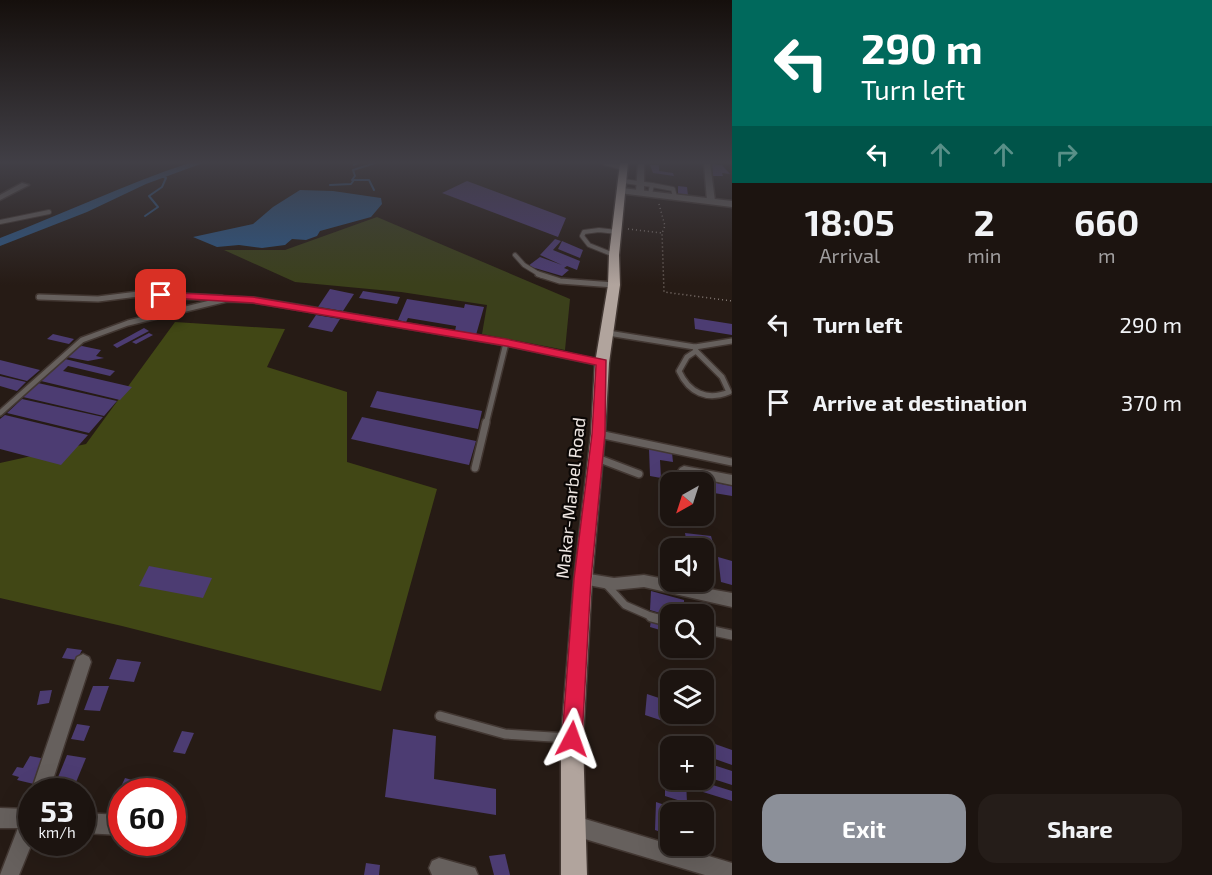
<!DOCTYPE html>
<html lang="en">
<head>
<meta charset="utf-8">
<style>
  body { margin:0; font-family:"Exo 2",sans-serif; background:#251d19; color:#f1f3f6; height:100vh; display:flex; flex-direction:column; font-size:22px; white-space:nowrap }
  * { box-sizing:border-box; margin:0 }
  p { font-size:20px; color:#a09e9f }
  .icon { flex:none; width:33px; height:33px; fill:none; stroke:currentColor; stroke-width:2; stroke-linecap:round; stroke-linejoin:round }
  .map { position:relative; flex:1; overflow:hidden }
  .side { display:flex; flex-direction:column; background:#1c1410; width:480px }
  .side>* { flex:none }
  .guide { background:#00695c; color:#fff; overflow:hidden }
  .needle { width:39px; rotate:219deg }
  .buttons { position:absolute; left:660px; top:472px; display:grid; gap:12px }
  .buttons a { display:grid; place-items:center; width:54px; height:54px; border-radius:12px; background:#1c1410; box-shadow:0 6px 24px #0002,0 0 0 2px #3a3330; font-size:30px }
  .speed { position:absolute; left:18px; top:778px; display:flex; gap:12px; font-size:30px; font-weight:700; text-align:center }
  .speed>* { display:grid; place-content:center; width:78px; height:78px; border-radius:50%; background:#1c1410; box-shadow:0 6px 24px #0002,0 0 0 2px #3a3330; line-height:1 }
  .speed small { font-size:15px; font-weight:400 }
  .speed .limit { border:9px solid #d22; background:#fff; color:#111 }
  .pin { position:absolute; display:grid; place-items:center; width:51px; height:51px; color:#fff; margin:-26px; border-radius:12px; box-shadow:0 3px 9px #0006 }
  .me { position:absolute; width:66px; margin:-33px; rotate:4deg; stroke-linejoin:round; filter:drop-shadow(0 0 4px #0008) }
  .turn { display:flex; align-items:center; gap:21px; height:126px; padding:0 30px; font-size:27px }
  .turn .icon { width:78px; height:78px; stroke-width:2.5 }
  .turn b { display:block; font-size:42px; line-height:51px }
  .lanes { display:flex; align-items:center; height:57px; padding:0 30px; background:#0003; justify-content:center; gap:30px; direction:ltr }
  .lanes .off { opacity:.35 }
  .eta { display:flex; justify-content:space-evenly; align-items:center; height:102px; text-align:center }
  .eta b { font-size:36px; font-weight:700; line-height:42px }
  .action { display:flex; gap:12px; margin-top:auto; padding:12px 30px }
  .action a { flex:1; height:69px; border-radius:18px; background:#8c9099; color:#fff; font-size:24px; font-weight:700; line-height:69px; text-align:center }
  .action a+a { background:#251d19; color:#f1f3f6 }
  ul { padding:0; list-style:none }
  li { display:flex; align-items:center; gap:18px; height:78px; padding:0 30px }
  li div { flex:1 }
  li b { display:block; font-size:22px }
  li em { font-style:normal }
  main { display:flex; flex:1; min-height:0 }
  .map>svg:first-child { display:block }
</style>
</head>
<body>
<main>
<div class="map">
<svg width="732" height="875" viewBox="0 0 732 875">
  <rect width="100%" height="100%" fill="#261b15"/>
  <polygon fill="#3b401b" points="377,217 570,299 565,350 482,334 487,305 401,292 295,282 224,250 285,250"/>
  <polygon fill="#414715" points="175,322 285,329 267,367 347,392 347,462 437,489 381,691 122,626 0,598 0,463 86,444"/>
  <polygon fill="#2d5785" points="300,190 333,191 381,198 382,204 371,217 320,231 317,236 306,240 292,239 285,245 262,248 239,245 217,247 193,237 253,224 273,207"/>
  <g fill="none" stroke-linecap="round" stroke-linejoin="round">
    <g stroke="#2d5785" stroke-width="2">
      <polyline points="354,165 357,163"/>
      <polyline points="330,185 351,184 354,180"/>
      <polyline points="374,190 369,180 352,180 355,176 353,170 375,163"/>
      <polyline points="145,216 158,207 149,196 162,187 166,178 159,175"/>
    </g>
    <path fill="#2d5785" fill-rule="evenodd" d="M 189,163 L 203,163 L 146,184 L 87,212 L 0,246 L 0,238 C 63,214 125,184 189,163 Z"/>
  </g>
  <g fill="#4c3c72">
    <polygon points="712,164 722,165 730,174 722,173 723,176 713,176"/>
    <polygon points="650,165 659,165 659,171 673,173 674,176 653,173"/>
    <polygon points="467,181 566,218 558,237 442,193"/>
    <polygon points="678,186 687,187 688,196 678,195"/>
    <polygon points="555,239 561,241 553,250 580,261 577,270 567,266 564,268 569,270 562,276 528,266 540,257 562,265 540,255"/>
    <polygon points="562,241 583,250 580,258 558,249"/>
    <polygon points="168,270 171,283 160,284 158,276 152,277 151,272"/>
    <polygon points="330,289 354,294 343,311 318,307"/>
    <polygon points="363,291 400,297 397,304 359,298"/>
    <polygon points="407,299 464,308 465,304 484,307 476,335 455,331 456,326 408,318 406,322 398,320"/>
    <polygon points="316,315 340,319 332,332 308,327"/>
    <polygon points="694,318 732,324 732,335 695,329"/>
    <polygon points="144,328 149,331 117,348 113,345"/>
    <polygon points="149,333 153,335 136,344 132,342"/>
    <polygon points="53,334 74,339 69,344 47,339"/>
    <polygon points="82,346 101,350 96,356 104,358 88,361 67,357 77,347"/>
    <polygon points="65,359 115,371 110,376 68,366 63,371 132,387 120,400 41,381"/>
    <polygon points="0,360 40,370 27,381 0,374"/>
    <polygon points="0,376 26,382 17,391 0,386"/>
    <polygon points="38,383 117,401 104,416 23,397"/>
    <polygon points="377,391 482,411 478,429 370,407"/>
    <polygon points="22,399 103,417 89,433 7,413"/>
    <polygon points="5,415 88,435 61,465 0,449 0,419"/>
    <polygon points="362,417 476,441 469,465 351,439"/>
    <polygon points="649,449 672,453 673,462 660,460 661,478 650,476"/>
    <polygon points="661,478 684,482 684,483 670,483 670,492 662,490"/>
    <polygon points="707,481 732,486 732,496 708,492"/>
    <polygon points="685,533 711,536 713,543 686,539"/>
    <polygon points="718,557 732,561 732,585 721,582"/>
    <polygon points="149,566 212,578 203,598 139,586"/>
    <polygon points="651,591 684,600 684,615 670,616 650,610"/>
    <polygon points="651,620 670,626 670,633 650,627"/>
    <polygon points="67,648 82,650 77,660 62,658"/>
    <polygon points="117,659 141,662 134,682 109,679"/>
    <polygon points="93,686 109,686 100,711 84,710"/>
    <polygon points="52,690 49,703 37,705 40,691"/>
    <polygon points="647,694 665,700 663,721 645,715"/>
    <polygon points="77,724 90,726 84,741 71,739"/>
    <polygon points="393,729 436,736 434,779 496,789 496,815 385,797"/>
    <polygon points="182,731 194,733 185,754 173,752"/>
    <polygon points="715,744 732,750 732,765 715,759"/>
    <polygon points="67,755 86,758 72,792 52,792"/>
    <polygon points="30,756 46,759 34,784 17,780 19,777 12,775 17,767 23,768"/>
    <polygon points="704,762 732,771 732,785 704,776"/>
    <polygon points="665,773 670,775 670,780 686,780 687,803 665,796"/>
    <polygon points="125,778 143,783 139,792 122,792 122,814 110,811"/>
    <polygon points="703,782 732,791 732,801 703,792"/>
    <polygon points="656,802 688,813 670,813 670,835 655,830"/>
    <polygon points="505,854 510,875 494,875 489,856"/>
    <polygon points="366,863 380,865 379,875 364,875"/>
  </g>
  <g fill="none" stroke-linecap="round" stroke-linejoin="round">
    <defs>
      <g id="service-far3">
        <polyline points="605,163 623,168"/>
        <polyline points="623,181 652,185"/>
        <polyline points="650,194 652,185 673,189 675,197"/>
        <polyline points="0,222 49,212"/>
        <polyline points="515,255 524,265 542,276"/>
        <polyline points="614,255 589,245 582,236 584,232 599,230 617,232"/>
      </g>
      <g id="service-far2">
        <polyline points="538,274 560,281 614,285"/>
        <polyline points="39,297 98,299 138,294 221,298"/>
        <polyline points="608,333 695,347 732,341"/>
        <polyline points="695,347 696,351"/>
        <path d="M 696,351 L 722,377 L 729,392 C 707,401 689,393 679,371 L 687,357 Z"/>
        <polyline points="0,413 82,340 128,323 227,299 253,300 308,309 506,343 601,363"/>
        <polyline points="486,424 506,343"/>
      </g>
      <g id="service-far1">
        <polyline points="599,434 732,462"/>
        <polyline points="597,458 639,474"/>
        <polyline points="475,468 486,422"/>
        <polyline points="605,583 625,605 657,619"/>
      </g>
      <g id="service">
        <polyline points="651,617 670,622"/>
        <polyline points="704,629 732,635"/>
        <polyline points="440,716 505,734 568,738"/>
      </g>
      <g id="minor">
        <polygon points="638,163 644,163 644,191 640,193 636,191"/>
        <polygon points="704,163 710,163 715,201 711,203 707,201"/>
        <polygon points="22,183 29,185 0,200 0,195"/>
        <polygon points="684,466 732,475 732,485 680,474 678,471 680,468"/>
        <polygon points="583,573 614,578 644,575 670,580 670,582 732,593 732,607 644,587 614,590 578,583 576,579 578,575"/>
        <polygon points="83,654 89,657 91,662 49,792 32,792 32,794 31,792 75,662 77,657"/>
        <polygon points="0,808 28,809 32,808 32,843 19,875 0,875 18,828 0,828"/>
        <polygon points="82,813 122,815 122,835 82,833"/>
        <polygon points="575,816 732,863 732,875 705,875 575,836 568,833 565,826 568,819"/>
        <polygon points="439,858 475,868 478,875 432,875 429,868 432,861"/>
      </g>
      <polygon id="tertiary" points="622,188 732,201 732,207 619,193 617,191"/>
      <polygon id="primary" points="620,163 628,163 619,255 620,285 609,363 605,434 592,579 583,739 587,875 561,875 561,739 574,579 591,434 595,363 608,285 609,255"/>
    </defs>
    <use href="#service-far3" stroke="#423732" stroke-width="6"/>
    <use href="#service-far2" stroke="#423732" stroke-width="8"/>
    <use href="#service-far1" stroke="#423732" stroke-width="10"/>
    <use href="#service" stroke="#423732" stroke-width="12"/>
    <use href="#minor" stroke="#423732" stroke-width="3"/>
    <use href="#tertiary" stroke="#423732" stroke-width="3"/>
    <use href="#primary" stroke="#423732" stroke-width="3"/>
    <g stroke="#847a75" stroke-width="1.5" stroke-dasharray="1 3" stroke-linecap="butt">
      <polyline points="659,204 665,226 662,233 664,292 732,301"/>
      <polyline points="628,229 662,233"/>
    </g>
    <use href="#service-far3" stroke="#66605d" stroke-width="4"/>
    <use href="#service-far2" stroke="#66605d" stroke-width="5"/>
    <use href="#service-far1" stroke="#66605d" stroke-width="7"/>
    <use href="#service" stroke="#66605d" stroke-width="9"/>
    <use href="#minor" fill="#66605d" fill-rule="evenodd"/>
    <use href="#tertiary" fill="#66605d" fill-rule="evenodd"/>
    <use href="#primary" fill="#b1a49d" fill-rule="evenodd"/>
  </g>
  <linearGradient id="sky" x2="0" y2="1"><stop stop-color="#150f0c"/><stop offset="0.57" stop-color="#413f46"/><stop offset="1" stop-color="#413f46" stop-opacity="0"/></linearGradient>
  <rect width="732" height="285" fill="url(#sky)"/>
  <polygon fill="#e11d48" stroke="#92132f" stroke-width="1.5" points="161,292 253,297 506,339 606,360 605,434 591,579 582,739 579,746 572,749 565,746 562,739 574,579 592,434 596,365 506,346 253,303 157,297 155,295"/>
  <g text-anchor="middle" stroke-width="4.5" stroke-linejoin="round" paint-order="stroke">
    <g font-size="18" fill="#eee6e2" stroke="#0b0705">
      <text transform="translate(571 498) rotate(-84)" y="6">Makar-Marbel Road</text>
    </g>
  </g>
</svg>
<div class="buttons">
<a><svg class="needle" viewBox="-14 -14 28 28"><path d="M0-13l5 13h-10z" fill="#e53935"/><path d="M0 13l5-13h-10z" fill="#a09e9f"/></svg></a>
<a><svg class="icon" aria-label="sound" viewBox="0 0 24 24"><path d="M4 9h4l5-4v14l-5-4H4zM17 9q2 3 0 6"/></svg></a>
<a><svg class="icon" aria-label="search" viewBox="0 0 24 24"><circle cx="10" cy="10" r="6"/><path d="M15 15l6 6"/></svg></a>
<a><svg class="icon" aria-label="layers" viewBox="0 0 24 24"><path d="M12 4l9 5-9 5-9-5zM3 14l9 5 9-5"/></svg></a>
<a>+</a>
<a>−</a>
</div>
<div class="speed"><div>53<small>km/h</small></div><div class="limit">60</div></div>
<div class="pin" style="left:161px;top:295px;background:#d93025"><svg class="icon" aria-label="arrive" viewBox="0 0 24 24"><path d="M6 21V4h12l-3 4 3 4H6"/></svg></div>
<svg class="me" style="left:572px;top:739px" viewBox="-20 -20 40 40"><path d="M0-17L14 15 0 8-14 15z" fill="#e11d48" stroke="#fff" stroke-width="4"/></svg>
</div>
<section class="side">
<div class="guide">
<div class="turn"><svg class="icon" aria-label="left" viewBox="0 0 24 24"><path d="M17 20v-9H6M10 6l-5 5 5 5"/></svg><div><b>290 m</b>Turn left</div></div>
<div class="lanes"><svg class="icon" aria-label="left" viewBox="0 0 24 24"><path d="M17 20v-9H6M10 6l-5 5 5 5"/></svg><svg class="icon off" aria-label="ahead" viewBox="0 0 24 24"><path d="M12 20V5M6 11l6-6 6 6"/></svg><svg class="icon off" aria-label="ahead" viewBox="0 0 24 24"><path d="M12 20V5M6 11l6-6 6 6"/></svg><svg class="icon off" aria-label="right" viewBox="0 0 24 24"><path d="M7 20v-9h11M14 6l5 5-5 5"/></svg></div>
</div>
<div class="eta">
<div><b>18:05</b><p>Arrival</p></div>
<div><b>2</b><p>min</p></div>
<div><b>660</b><p>m</p></div>
</div>
<ul>
<li><svg class="icon" aria-label="left" viewBox="0 0 24 24"><path d="M17 20v-9H6M10 6l-5 5 5 5"/></svg><div><b>Turn left</b></div><em>290 m</em></li>
<li><svg class="icon" aria-label="arrive" viewBox="0 0 24 24"><path d="M6 21V4h12l-3 4 3 4H6"/></svg><div><b>Arrive at destination</b></div><em>370 m</em></li>
</ul>
<div class="action"><a>Exit</a><a>Share</a></div>
</section>
</main>
</body>
</html>
